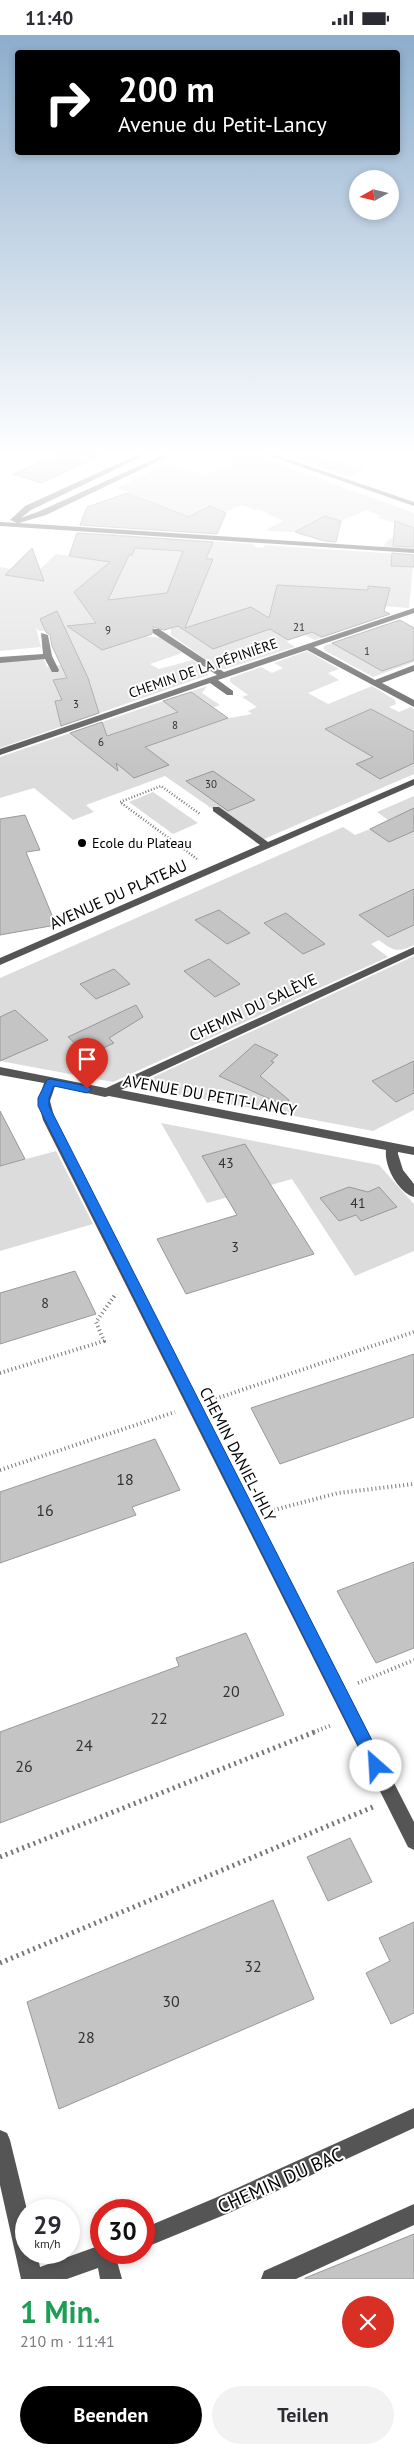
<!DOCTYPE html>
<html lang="de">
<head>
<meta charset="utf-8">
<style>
  body { margin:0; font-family:"PT Sans",sans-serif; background:#f2f2f3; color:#2b2b33; height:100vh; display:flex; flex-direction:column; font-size:19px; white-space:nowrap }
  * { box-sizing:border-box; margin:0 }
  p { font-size:16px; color:#7c7c81 }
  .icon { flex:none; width:28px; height:28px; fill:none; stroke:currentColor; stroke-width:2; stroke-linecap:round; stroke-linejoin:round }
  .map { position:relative; height:2244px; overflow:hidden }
  .sheet { display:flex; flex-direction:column; background:#fff; flex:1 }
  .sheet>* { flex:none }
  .top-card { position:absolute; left:15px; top:15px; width:385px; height:105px; border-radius:5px; box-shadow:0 2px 8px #0003; background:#000; color:#fff; overflow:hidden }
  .needle { width:32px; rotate:262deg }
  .controls { position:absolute; left:349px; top:135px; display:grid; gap:10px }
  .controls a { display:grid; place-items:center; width:50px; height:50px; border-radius:50%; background:#fff; box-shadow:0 2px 8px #0003; font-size:25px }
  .speed { position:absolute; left:15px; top:2164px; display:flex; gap:10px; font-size:25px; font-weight:700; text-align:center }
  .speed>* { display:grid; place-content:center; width:65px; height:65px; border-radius:50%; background:#fff; box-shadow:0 2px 8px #0003; line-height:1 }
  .speed small { font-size:12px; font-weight:400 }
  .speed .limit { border:8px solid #d22; background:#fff; color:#111 }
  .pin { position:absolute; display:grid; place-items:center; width:42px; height:42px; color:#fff; margin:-51px -21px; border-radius:50% 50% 50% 0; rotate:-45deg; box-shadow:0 0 5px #0007 }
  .pin .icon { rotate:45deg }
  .me { position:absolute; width:55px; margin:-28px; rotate:334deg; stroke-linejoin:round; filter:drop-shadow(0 0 4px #0008) }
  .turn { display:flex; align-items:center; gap:18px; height:105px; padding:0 20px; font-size:22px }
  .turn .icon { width:65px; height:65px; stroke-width:2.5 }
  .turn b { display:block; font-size:35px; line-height:42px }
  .round { display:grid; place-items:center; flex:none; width:52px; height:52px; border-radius:26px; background:#f2f2f3 }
  .overview { display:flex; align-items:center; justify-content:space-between; height:85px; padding:0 20px }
  h1 { font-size:30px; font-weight:700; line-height:38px; color:#1e9e55 }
  .button { display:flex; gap:10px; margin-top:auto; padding:10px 20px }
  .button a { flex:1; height:58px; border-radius:30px; background:#000; color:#fff; font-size:20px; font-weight:700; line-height:58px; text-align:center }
  .button a+a { background:#f2f2f3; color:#2b2b33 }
  .status { display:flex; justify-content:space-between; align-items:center; height:35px; padding:0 25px; background:#fff; direction:ltr }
  .status svg { height:14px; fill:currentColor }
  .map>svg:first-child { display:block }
</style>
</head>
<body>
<div class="status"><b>11:40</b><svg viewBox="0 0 49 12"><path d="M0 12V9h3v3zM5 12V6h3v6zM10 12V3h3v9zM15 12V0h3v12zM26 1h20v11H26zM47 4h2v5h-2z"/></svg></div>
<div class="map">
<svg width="414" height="2244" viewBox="0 0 414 2244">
  <rect width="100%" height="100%" fill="#fff"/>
  <g fill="#dcdcdc" fill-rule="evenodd">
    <polygon points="218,420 254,420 414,478 414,514 382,513 389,504 413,493 378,483 381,481 367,475 341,486 325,481 295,497 268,496 267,494 283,486 258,474 255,475 242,470 225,477 203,475 173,490 169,474 117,453 170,428 204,441 236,428"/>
    <polygon points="286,420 315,420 365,434 350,442"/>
    <path d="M 94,498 L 253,509 L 257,513 L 265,512 L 264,510 L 414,520 L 409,573 L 368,570 L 366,577 L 358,576 L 357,579 L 385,581 L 315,605 L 305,600 L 286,606 L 295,612 L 225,634 L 217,632 L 171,600 L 171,593 L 189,587 L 181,581 L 186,580 L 182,574 L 195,572 L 191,566 L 187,567 L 184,561 L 167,563 L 164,558 L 155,560 L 165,577 L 170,577 L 173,583 L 158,585 L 127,563 L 120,565 L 139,579 L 132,586 L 133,589 L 130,588 L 127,592 L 139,594 L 137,596 L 144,601 L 163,603 L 182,618 L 150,629 L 159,634 L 193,625 L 208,636 L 208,640 L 0,713 L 0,627 L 43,623 L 47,632 L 61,630 L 51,609 L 57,607 L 52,595 L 39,596 L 36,592 L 41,612 L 0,616 L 0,532 L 36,538 L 56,519 L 85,523 ZM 104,568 L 112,578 L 116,580 L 114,582 L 125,586 L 109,600 L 103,599 L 98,591 L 101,588 L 94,586 L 84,571 Z"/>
    <polygon points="386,589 399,595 411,591 414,593 414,627 373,642 324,615 324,611"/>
    <polygon points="307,616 339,634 328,638 339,645 308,658 328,669 372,651 395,665 396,669 389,672 399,677 411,672 414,674 414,739 264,804 214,775 165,741 86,770 94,777 73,785 34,753 0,763 0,722 207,651 202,658 220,670 210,674 224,684 252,679 248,676 257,672 242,662 248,660 230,647 230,643 261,632 272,638 283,633 274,628"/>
    <polygon points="153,757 198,788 173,799 129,767"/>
    <polygon points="414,761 414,782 406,777 388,785 377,777"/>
    <path d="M 343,792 L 355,800 L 370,794 L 389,807 L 414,792 L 414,910 C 398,918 393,916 379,905 L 371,909 L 388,922 L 113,1047 L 0,1026 L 0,943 Z"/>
    <polygon points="414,921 414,1075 373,1096 134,1051"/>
    <polygon points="161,1088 379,1130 414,1169 414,1216 355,1241 292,1144 207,1168"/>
    <polygon points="56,1116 93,1189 0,1216 0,1131"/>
  </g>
  <g fill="#c4c4c4" stroke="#999" fill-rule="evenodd">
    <polygon points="56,420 103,420 41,448 13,439"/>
    <polygon points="127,458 189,482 210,471 226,478 217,499 80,490 87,472"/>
    <polygon points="325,481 341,486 336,507 324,506 295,497"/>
    <polygon points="395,486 414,493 414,512 393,511"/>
    <path d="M 77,498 L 213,507 L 206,524 L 213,524 L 185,593 L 251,572 L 269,583 L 277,550 L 368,555 L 368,551 L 390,553 L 384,576 L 390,579 L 322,602 L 312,597 L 288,605 L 270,594 L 213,614 L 178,591 L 164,595 L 153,592 L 152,599 L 102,615 L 67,591 L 96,588 L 74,557 L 110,527 L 69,521 ZM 135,513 L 183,516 L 167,558 L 108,565 L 129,520 L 132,520 Z"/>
    <polygon points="32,513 44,546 5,540"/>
    <polygon points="392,518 414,520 414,532 391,531"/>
    <polygon points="57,576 88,643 99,678 61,691 55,666 62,665 53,645 67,643 52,611 50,600 46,597 40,584"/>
    <polygon points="400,585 414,593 414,625 382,636 332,608"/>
    <polygon points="191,657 228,683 145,712 169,730 134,743 116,728 118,736 70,698 102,687 107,701 178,677 163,666"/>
    <polygon points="371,674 414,697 414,728 380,744 356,729 373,722 325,694"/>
    <polygon points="213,736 226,745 255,765 228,776 186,746"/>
    <polygon points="414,773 414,796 389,807 370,794"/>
    <polygon points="25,780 40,815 26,817 56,890 0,900 0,784"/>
    <polygon points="414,854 414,890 388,902 359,880"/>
    <polygon points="219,875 250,898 227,909 195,885"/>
    <polygon points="286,878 325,909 303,919 264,888"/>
    <polygon points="209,924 240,949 215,962 184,936"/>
    <polygon points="114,934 130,949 96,964 80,949"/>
    <polygon points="136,970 143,982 109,1003 114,1008 88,1020 68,1002"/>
    <polygon points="15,975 48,1005 0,1026 0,982"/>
    <polygon points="255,1009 278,1020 271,1026 274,1027 260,1041 289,1065 285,1071 219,1041"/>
    <polygon points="414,1026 414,1058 396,1067 372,1046"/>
    <polygon points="0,1076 25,1124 0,1131"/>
    <polygon points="245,1109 314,1219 186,1259 157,1204 237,1180 202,1121"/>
    <polygon points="349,1152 368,1157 379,1152 397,1172 361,1186 356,1180 339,1186 320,1163"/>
    <polygon points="75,1236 96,1279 0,1309 0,1258"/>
    <polygon points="414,1319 414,1382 280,1429 251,1373"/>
    <polygon points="155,1404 180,1455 132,1472 136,1480 0,1528 0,1457"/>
    <polygon points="414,1527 414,1613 376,1628 337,1556"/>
    <polygon points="246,1598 284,1680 0,1788 0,1697 179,1631 176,1623"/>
    <polygon points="350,1803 372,1847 328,1866 307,1822"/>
    <polygon points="273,1865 314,1964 59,2074 27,1967"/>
    <polygon points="414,1887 414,1978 391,1989 366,1938 390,1926 379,1903"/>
    <polygon points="414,2199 414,2244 305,2244 305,2243"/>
  </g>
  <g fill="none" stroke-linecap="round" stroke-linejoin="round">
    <polyline stroke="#777" stroke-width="2.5" stroke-dasharray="1 2" stroke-linecap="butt" points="197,824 120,767 161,751 200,779"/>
    <polyline stroke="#777" stroke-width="3" stroke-dasharray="1 2.5" stroke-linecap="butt" points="114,1262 116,1259"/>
    <g stroke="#777" stroke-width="4" stroke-dasharray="1 3" stroke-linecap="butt">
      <polyline points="0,1338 104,1306 96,1287 115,1260"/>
      <polyline points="212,1365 414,1297"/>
      <polyline points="0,1435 175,1377"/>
      <polyline points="270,1476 338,1458 414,1449"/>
      <polyline points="358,1648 414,1625"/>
      <polyline points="314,1697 332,1690"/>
    </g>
    <g stroke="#777" stroke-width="5" stroke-dasharray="2 4" stroke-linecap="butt">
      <polyline points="0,1822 317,1696"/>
      <polyline points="0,1928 373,1772"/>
    </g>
    <g fill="#555" fill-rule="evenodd">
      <polygon points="137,420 145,420 31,475 21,483 40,476 163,420 171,420 46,480 19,488 414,514 414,518 0,491 0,487 17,488 10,485 25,471"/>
      <polygon points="267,420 276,420 414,467 414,471"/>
      <polygon points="414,573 414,578 314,612 375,645 414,630 414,636 382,648 414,665 414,672 307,615 218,645 233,656 233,660 227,660 210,648 0,720 0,714 217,640 153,598 153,594 159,594 224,637"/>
      <polygon points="41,598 48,600 52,621 59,635 58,637 52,637 45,624 0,628 0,622 43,619"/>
      <polygon points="414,744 414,750 0,930 0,923 260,810 213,776 213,772 219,772 268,807"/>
      <path d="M 414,912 L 414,919 L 121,1055 L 414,1112 L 414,1120 L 398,1117 L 398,1119 L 403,1135 L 414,1149 L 414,1162 C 398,1157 384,1131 386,1115 L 109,1061 L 105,1062 L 55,1051 L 50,1066 L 55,1085 L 414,1787 L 414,1815 L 408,1812 L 43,1085 L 38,1066 L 44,1048 L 0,1040 L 0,1032 L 106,1053 Z"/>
      <polygon points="414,2073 414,2093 229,2178 144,2213 144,2193 215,2163"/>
      <polygon points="0,2095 7,2098 10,2105 27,2175 26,2218 37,2218 40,2232 101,2210 101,2218 120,2218 117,2226 122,2244 100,2244 98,2233 67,2244 21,2244 0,2150"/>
      <polygon points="414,2169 414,2190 296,2244 261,2244 264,2236"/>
    </g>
  </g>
  <linearGradient id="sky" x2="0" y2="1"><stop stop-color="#8cadcc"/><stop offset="0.57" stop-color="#fff"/><stop offset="1" stop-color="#fff" stop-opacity="0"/></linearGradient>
  <rect width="414" height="734" fill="url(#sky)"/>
  <polygon fill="#1a73e8" stroke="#114b97" points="50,1044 87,1051 92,1054 87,1058 54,1051 49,1063 49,1071 382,1725 384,1731 382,1736 376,1738 371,1736 38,1071 38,1063 47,1045"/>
  <circle fill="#000" stroke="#fff" stroke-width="2" cx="82" cy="808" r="5"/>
  <g text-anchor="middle" stroke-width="4" stroke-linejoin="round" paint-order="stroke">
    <g font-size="11" fill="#313131">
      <text x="299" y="596">21</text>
      <text x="108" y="599">9</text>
      <text x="367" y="620">1</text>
      <text x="76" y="673">3</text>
      <text x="175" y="694">8</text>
      <text x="101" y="711">6</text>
      <text x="211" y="753">30</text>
    </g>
    <g font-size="14" fill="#000" stroke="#fff">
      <text transform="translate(203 633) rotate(-19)" y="5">CHEMIN DE LA PÉPINIÈRE</text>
    </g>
    <g font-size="14" fill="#000" stroke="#fff" text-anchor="start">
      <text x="92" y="813">Ecole du Plateau</text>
    </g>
    <g font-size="14" fill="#313131">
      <text x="226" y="1133">43</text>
      <text x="358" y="1173">41</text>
      <text x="235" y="1217">3</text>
      <text x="45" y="1273">8</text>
    </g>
    <g font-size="16" fill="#000" stroke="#fff">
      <text transform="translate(118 859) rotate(-24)" y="6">AVENUE DU PLATEAU</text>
      <text transform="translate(253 972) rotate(-25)" y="6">CHEMIN DU SALÈVE</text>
      <text transform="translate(210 1060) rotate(10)" y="6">AVENUE DU PETIT-LANCY</text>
      <text transform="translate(238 1419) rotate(63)" y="6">CHEMIN DANIEL-IHLY</text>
    </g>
    <g font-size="16" fill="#313131">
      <text x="125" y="1450">18</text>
      <text x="45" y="1481">16</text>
      <text x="231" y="1662">20</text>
      <text x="159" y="1689">22</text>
      <text x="84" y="1716">24</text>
      <text x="24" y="1737">26</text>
      <text x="253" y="1937">32</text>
      <text x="171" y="1972">30</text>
      <text x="86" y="2008">28</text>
    </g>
    <g font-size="19" fill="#000" stroke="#fff">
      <text transform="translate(280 2145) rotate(-24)" y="7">CHEMIN DU BAC</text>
    </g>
  </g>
</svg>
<div class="controls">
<a><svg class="needle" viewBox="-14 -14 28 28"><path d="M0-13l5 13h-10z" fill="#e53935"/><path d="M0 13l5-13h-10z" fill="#7c7c81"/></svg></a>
</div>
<div class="speed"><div>29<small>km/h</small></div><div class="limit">30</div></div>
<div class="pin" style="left:87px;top:1054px;background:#d93025"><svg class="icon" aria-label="arrive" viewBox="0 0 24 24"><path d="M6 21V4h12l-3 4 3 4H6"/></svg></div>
<svg class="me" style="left:376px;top:1731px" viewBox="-20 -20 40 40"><circle r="19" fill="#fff"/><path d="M0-13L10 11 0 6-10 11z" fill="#1a73e8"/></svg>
<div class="top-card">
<div class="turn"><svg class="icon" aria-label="right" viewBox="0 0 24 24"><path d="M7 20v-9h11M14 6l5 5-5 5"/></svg><div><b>200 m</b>Avenue du Petit-Lancy</div></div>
</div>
</div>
<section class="sheet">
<div class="overview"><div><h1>1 Min.</h1><p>210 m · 11:41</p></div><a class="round" style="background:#d93025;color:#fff"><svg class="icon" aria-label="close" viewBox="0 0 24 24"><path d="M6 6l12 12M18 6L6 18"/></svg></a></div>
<div class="button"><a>Beenden</a><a>Teilen</a></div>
</section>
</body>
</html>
